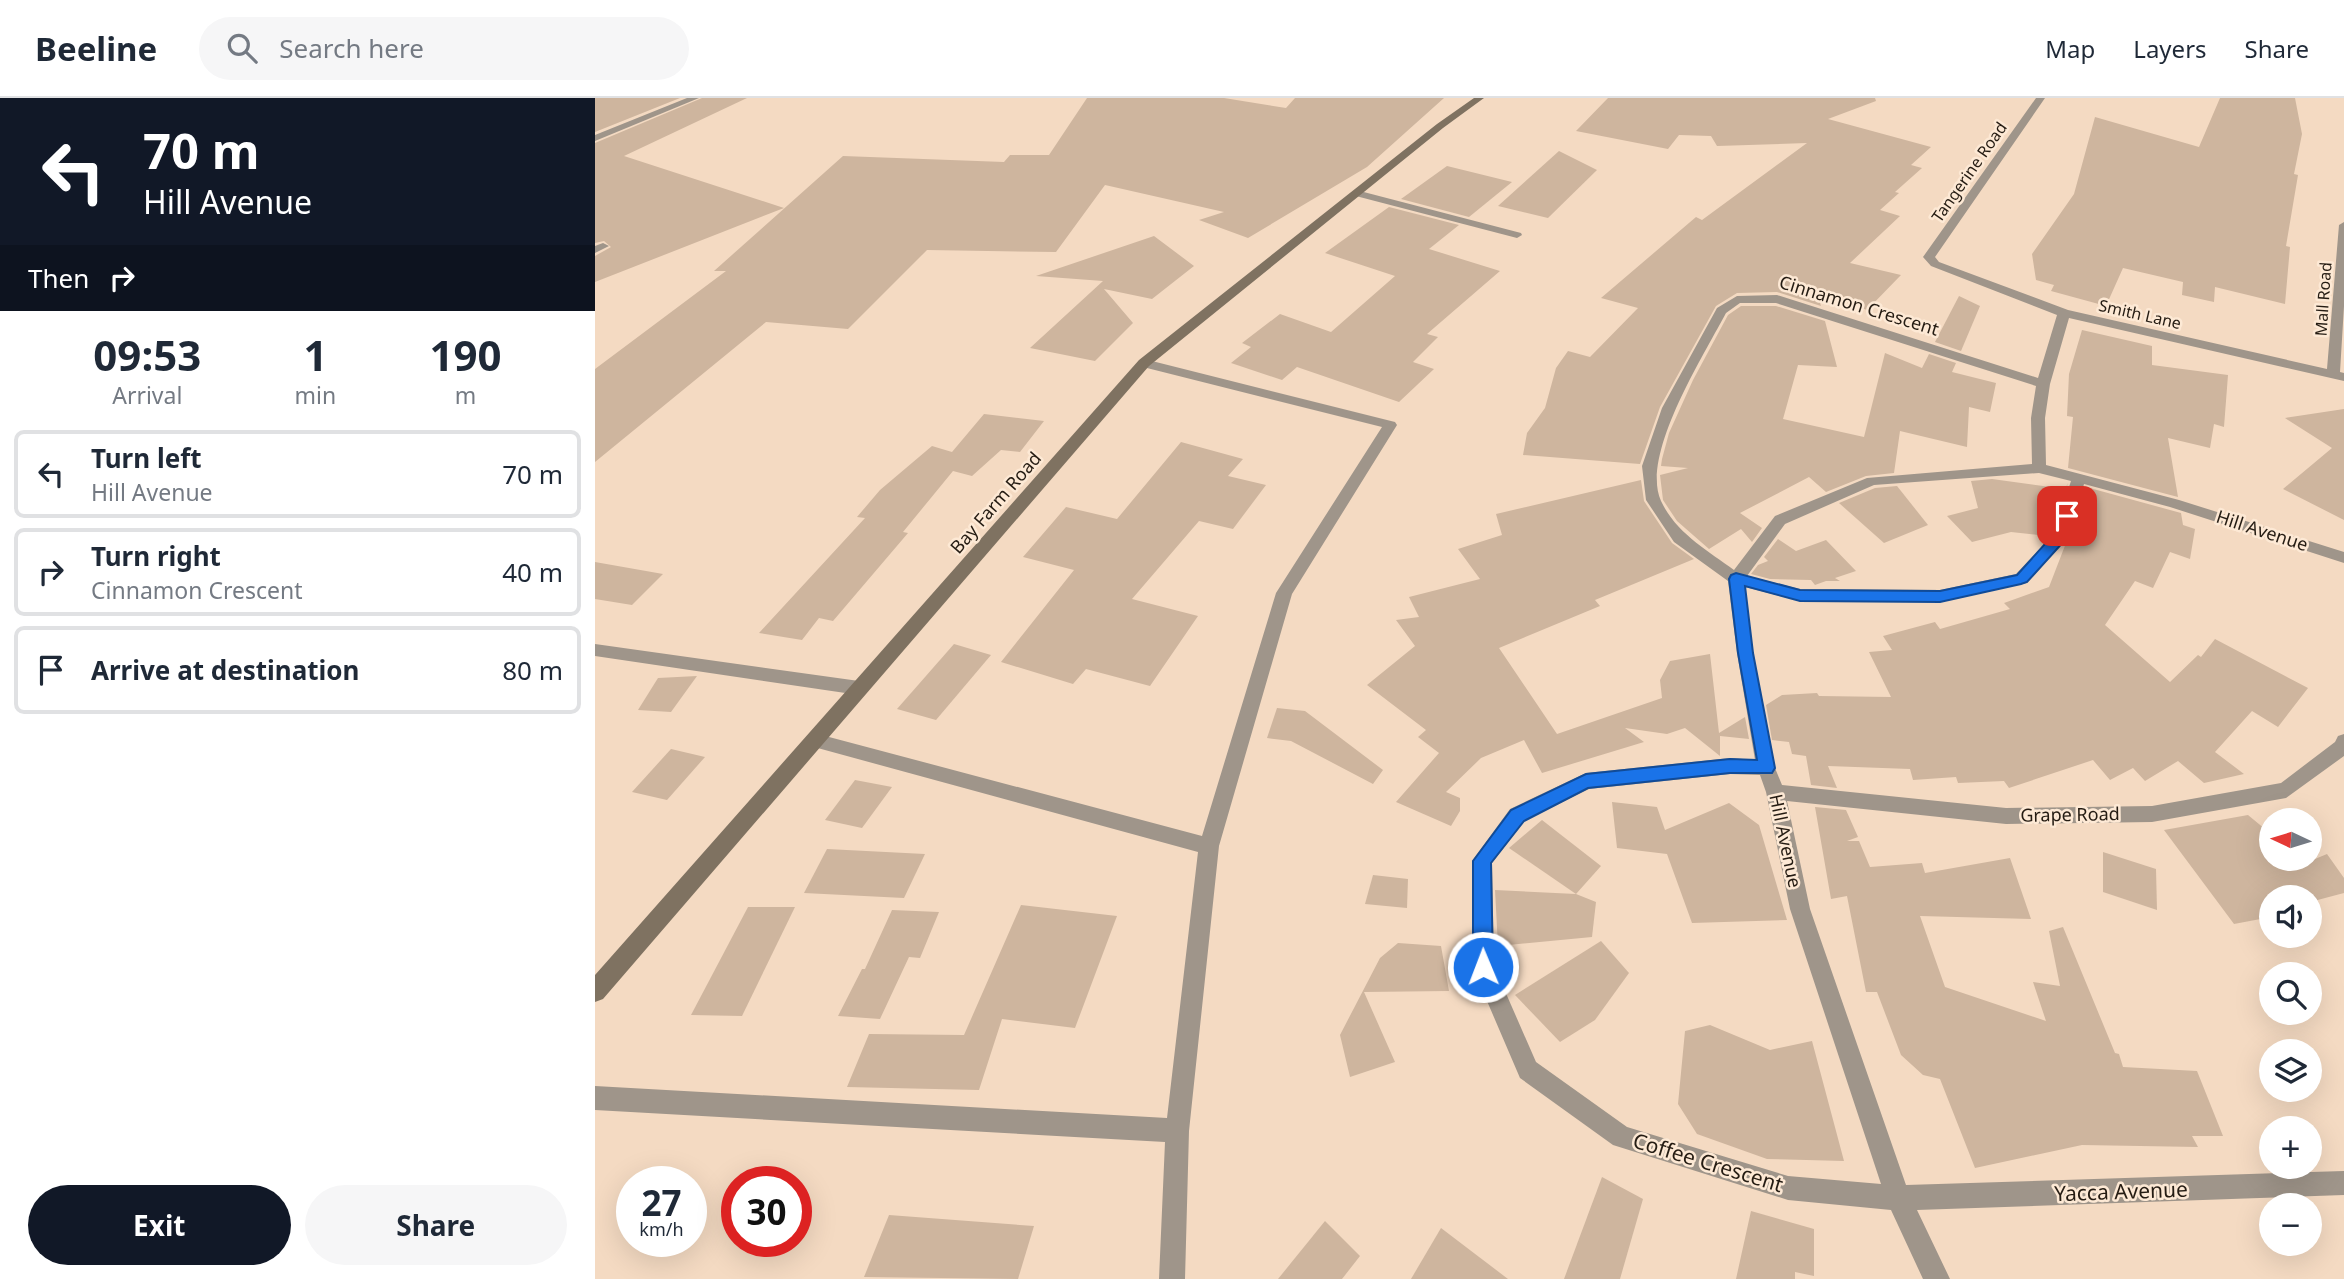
<!DOCTYPE html>
<html lang="en">
<head>
<meta charset="utf-8">
<style>
  body { margin:0; font-family:"Noto Sans",sans-serif; background:#f6f6f7; color:#1f2937; height:100vh; display:flex; flex-direction:column; font-size:26px; white-space:nowrap }
  * { box-sizing:border-box; margin:0 }
  p { font-size:23px; color:#747a83 }
  .icon { flex:none; width:38px; height:38px; fill:none; stroke:currentColor; stroke-width:2; stroke-linecap:round; stroke-linejoin:round }
  .map { position:relative; flex:1; overflow:hidden }
  .sheet { display:flex; flex-direction:column; background:#fff; width:595px }
  .sheet>* { flex:none }
  .hud { background:#111827; color:#fff; overflow:hidden }
  .needle { width:46px; rotate:274deg }
  .tools { position:absolute; left:1664px; top:710px; display:grid; gap:14px }
  .tools a { display:grid; place-items:center; width:63px; height:63px; border-radius:50%; background:#fff; box-shadow:0 7px 28px #0002; font-size:35px }
  .speed { position:absolute; left:21px; top:1068px; display:flex; gap:14px; font-size:35px; font-weight:700; text-align:center }
  .speed>* { display:grid; place-content:center; width:91px; height:91px; border-radius:50%; background:#fff; box-shadow:0 7px 28px #0002; line-height:1 }
  .speed small { font-size:18px; font-weight:400 }
  .speed .limit { border:10px solid #d22; background:#fff; color:#111 }
  .pin { position:absolute; display:grid; place-items:center; width:60px; height:60px; color:#fff; margin:-30px; border-radius:14px; box-shadow:0 4px 10px #0006 }
  .me { position:absolute; width:77px; margin:-38px; rotate:359deg; stroke-linejoin:round; filter:drop-shadow(0 0 5px #0008) }
  .turn { display:flex; align-items:center; gap:24px; height:147px; padding:0 28px; font-size:32px }
  .turn .icon { width:91px; height:91px; stroke-width:2.5 }
  .turn b { display:block; font-size:49px; line-height:60px }
  .then { display:flex; align-items:center; height:66px; padding:0 28px; background:#0003; gap:14px; font-size:26px }
  .eta { display:flex; justify-content:space-evenly; align-items:center; height:119px; text-align:center }
  .eta b { font-size:42px; font-weight:700; line-height:49px }
  .button { display:flex; gap:14px; margin-top:auto; padding:14px 28px }
  .button a { flex:1; height:80px; border-radius:42px; background:#111827; color:#fff; font-size:28px; font-weight:700; line-height:80px; text-align:center }
  .button a+a { background:#f6f6f7; color:#1f2937 }
  ul { padding:0; list-style:none }
  li { display:flex; align-items:center; gap:21px; height:88px; margin:0 14px 10px; padding:0 14px; border:4px solid #e0e1e3; border-radius:10px }
  li div { flex:1 }
  li b { display:block; font-size:26px }
  li em { font-style:normal }
  header { display:flex; align-items:center; gap:42px; box-sizing:border-box; height:98px; padding:0 35px; background:#fff; border-bottom:2px solid #e0e1e3 }
  header strong { font-size:33px }
  nav { display:flex; gap:38px; margin-inline-start:auto; font-size:24px }
  .search { width:490px; height:63px; background:#f6f6f7; display:flex; align-items:center; gap:18px; box-sizing:border-box; padding:0 24px; border-radius:38px; color:#747a83; font-size:26px }
  main { display:flex; flex:1; min-height:0 }
  .map>svg:first-child { display:block }
</style>
</head>
<body>
<header>
<strong>Beeline</strong>
<div class="search"><svg class="icon" aria-label="search" viewBox="0 0 24 24"><circle cx="10" cy="10" r="6"/><path d="M15 15l6 6"/></svg>Search here</div>
<nav><a>Map</a><a>Layers</a><a>Share</a></nav>
</header>
<main>
<section class="sheet">
<div class="hud">
<div class="turn"><svg class="icon" aria-label="left" viewBox="0 0 24 24"><path d="M17 20v-9H6M10 6l-5 5 5 5"/></svg><div><b>70 m</b>Hill Avenue</div></div>
<div class="then">Then<svg class="icon" aria-label="right" viewBox="0 0 24 24"><path d="M7 20v-9h11M14 6l5 5-5 5"/></svg></div>
</div>
<div class="eta">
<div><b>09:53</b><p>Arrival</p></div>
<div><b>1</b><p>min</p></div>
<div><b>190</b><p>m</p></div>
</div>
<ul>
<li><svg class="icon" aria-label="left" viewBox="0 0 24 24"><path d="M17 20v-9H6M10 6l-5 5 5 5"/></svg><div><b>Turn left</b><p>Hill Avenue</p></div><em>70 m</em></li>
<li><svg class="icon" aria-label="right" viewBox="0 0 24 24"><path d="M7 20v-9h11M14 6l5 5-5 5"/></svg><div><b>Turn right</b><p>Cinnamon Crescent</p></div><em>40 m</em></li>
<li><svg class="icon" aria-label="arrive" viewBox="0 0 24 24"><path d="M6 21V4h12l-3 4 3 4H6"/></svg><div><b>Arrive at destination</b></div><em>80 m</em></li>
</ul>
<div class="button"><a>Exit</a><a>Share</a></div>
</section>
<div class="map">
<svg width="1749" height="1181" viewBox="0 0 1749 1181">
  <rect width="100%" height="100%" fill="#f4dac2"/>
  <g fill="#ceb59e">
    <polygon points="0,0 85,0 0,34"/>
    <polygon points="107,0 152,0 29,58 189,110 0,184 0,158 16,149 9,143 0,145 0,45"/>
    <polygon points="492,0 629,0 691,10 700,0 849,0 772,69 653,140 604,122 629,114 510,87 461,154 332,152 253,231 171,224 0,364 0,271 131,173 119,173 248,58 409,64 415,57 454,57"/>
    <polygon points="1013,0 1280,0 1281,3 1233,21 1336,49 1316,67 1327,70 1300,94 1304,95 1285,112 1305,118 1255,165 1306,177 1272,212 1222,195 1226,208 1182,194 1142,195 1121,208 1065,309 1045,366 928,357 932,335 950,310 961,270 973,253 995,259 1043,210 1006,200 1101,119 1107,122 1212,45 1122,48 1116,38 1084,37 1073,51 981,33"/>
    <polygon points="1625,0 1700,0 1707,36 1699,76 1703,77 1691,148 1695,149 1690,206 1620,189 1619,204 1587,197 1588,184 1528,170 1511,208 1456,193 1459,187 1441,182 1437,156 1479,96 1500,19 1604,49"/>
    <polygon points="964,53 1002,72 953,120 903,108"/>
    <polygon points="852,68 917,84 874,119 806,101"/>
    <polygon points="794,109 864,127 834,151 905,173 832,236 843,239 818,264 839,271 804,304 702,269 687,282 636,265 656,249 647,245 685,216 736,234 800,178 730,155"/>
    <polygon points="559,138 599,168 557,201 509,191 538,225 500,263 435,250 508,183 441,178"/>
    <polygon points="1364,198 1385,208 1366,253 1340,244"/>
    <polygon points="1146,208 1181,208 1230,223 1242,269 1203,267 1188,321 1269,339 1290,255 1327,270 1334,256 1361,265 1357,274 1401,285 1395,314 1374,309 1372,349 1305,333 1299,375 1271,378 1231,394 1214,379 1145,415 1167,430 1157,444 1146,431 1114,451 1082,423 1068,402 1065,377 1093,370 1066,368 1067,361 1074,335 1098,282 1133,217"/>
    <polygon points="1487,232 1557,248 1557,267 1633,277 1629,329 1619,326 1615,350 1573,340 1583,399 1473,370 1478,319 1472,318 1474,276"/>
    <polygon points="1749,311 1749,422 1688,391 1737,350 1690,320"/>
    <polygon points="389,316 449,323 425,354 406,352 377,378 358,373 308,434 313,435 238,523 224,520 207,542 164,535 270,420 262,419 285,392 337,348 357,354"/>
    <polygon points="586,344 648,361 633,378 671,387 638,431 604,423 537,501 603,518 555,588 491,571 478,586 406,564 479,472 428,459 471,409 522,421"/>
    <polygon points="1397,381 1470,391 1473,385 1457,435 1453,438 1416,434 1377,444 1352,418 1383,410 1376,383"/>
    <polygon points="1046,382 1049,403 1077,445 1099,461 1000,502 1005,508 904,550 962,636 1067,600 1065,582 1075,563 1115,556 1124,635 1150,619 1154,641 1125,638 1125,658 1090,630 1072,636 1030,630 1049,644 947,675 929,642 886,660 851,694 865,700 865,713 856,728 801,704 844,655 823,639 831,632 772,587 820,548 801,522 824,519 814,499 885,481 863,451 907,437 901,416"/>
    <polygon points="1302,388 1333,427 1289,445 1244,405 1280,390"/>
    <polygon points="1491,389 1586,415 1588,427 1600,431 1595,461 1575,454 1558,490 1540,483 1510,527 1575,584 1603,557 1606,559 1620,541 1713,590 1683,629 1657,613 1620,654 1649,676 1609,685 1583,663 1550,683 1538,670 1515,682 1498,662 1414,690 1409,683 1363,685 1361,679 1318,682 1315,671 1233,668 1242,690 1216,687 1211,658 1197,656 1194,644 1177,642 1171,607 1187,597 1222,595 1224,598 1296,599 1274,554 1297,552 1288,538 1340,524 1345,531 1415,511 1409,505 1454,489 1471,445 1477,439"/>
    <polygon points="1183,441 1201,453 1231,442 1261,473 1240,480 1245,483 1231,483 1220,487 1216,482 1175,481 1156,476 1163,467 1173,463 1169,459"/>
    <polygon points="0,464 68,476 37,507 0,501"/>
    <polygon points="359,546 396,557 341,622 302,611"/>
    <polygon points="102,578 76,614 43,612 63,580"/>
    <polygon points="682,610 710,613 788,672 778,686 696,643 672,640"/>
    <polygon points="76,651 110,659 72,702 37,694"/>
    <polygon points="260,682 297,689 267,730 230,722"/>
    <polygon points="1017,704 1062,709 1070,732 1134,705 1164,727 1192,822 1097,825 1072,756 1022,750"/>
    <polygon points="1220,709 1251,712 1263,739 1252,743 1264,743 1275,769 1327,765 1330,775 1415,760 1436,821 1325,818 1350,889 1451,923 1438,884 1465,888 1454,833 1468,829 1520,955 1524,956 1528,969 1602,973 1628,1038 1597,1038 1603,1049 1487,1047 1380,1070 1345,981 1328,977 1306,957 1282,894 1271,894 1252,798 1236,801"/>
    <polygon points="1653,717 1676,736 1676,761 1720,761 1732,756 1749,780 1749,795 1715,804 1715,800 1676,800 1676,819 1639,826 1569,732"/>
    <polygon points="947,722 1006,768 981,796 914,750"/>
    <polygon points="232,751 330,756 309,800 209,795"/>
    <polygon points="1508,754 1561,771 1562,812 1508,794"/>
    <polygon points="778,777 813,781 812,810 770,806"/>
    <polygon points="900,792 981,796 1001,804 997,839 903,848"/>
    <polygon points="426,807 522,818 480,930 407,921 384,992 252,989 274,936 369,937"/>
    <polygon points="153,809 200,809 147,918 96,917"/>
    <polygon points="297,812 344,814 325,860 314,859 285,921 243,918 267,871 270,871"/>
    <polygon points="1006,843 1034,875 1000,922 965,944 920,897"/>
    <polygon points="803,845 846,848 854,893 769,894 800,964 755,979 745,937 785,860"/>
    <polygon points="1115,927 1175,952 1217,943 1249,1063 1172,1061 1102,1036 1083,1006 1090,933"/>
    <polygon points="1007,1079 1048,1101 1025,1181 969,1181"/>
    <polygon points="1156,1113 1219,1131 1219,1178 1200,1174 1200,1181 1141,1181"/>
    <polygon points="294,1117 439,1128 423,1181 269,1179"/>
    <polygon points="730,1123 765,1158 747,1181 683,1181"/>
    <polygon points="846,1130 913,1181 816,1181"/>
  </g>
  <g fill="none" stroke-linecap="round" stroke-linejoin="round">
    <g fill="#9f958a" fill-rule="evenodd">
      <polygon points="92,0 104,0 0,43 0,37"/>
      <path d="M 1441,0 L 1450,0 L 1340,159 L 1344,164 L 1473,212 L 1732,271 L 1744,127 L 1749,124 L 1749,208 L 1745,274 L 1749,275 L 1749,283 L 1474,220 L 1455,286 L 1450,320 L 1451,367 L 1584,402 L 1749,454 L 1749,465 L 1575,409 L 1489,386 L 1474,438 L 1432,485 L 1345,504 L 1205,503 L 1150,489 L 1158,555 L 1180,670 L 1187,687 L 1411,710 L 1557,708 L 1686,685 L 1740,644 L 1743,638 L 1749,636 L 1749,658 L 1691,700 L 1557,724 L 1411,726 L 1192,703 L 1215,811 L 1311,1087 L 1749,1073 L 1749,1097 L 1322,1112 L 1355,1181 L 1328,1181 L 1296,1112 L 1193,1102 L 1018,1047 L 925,980 L 877,868 L 877,763 L 915,711 L 991,675 L 1135,660 L 1160,662 L 1142,555 L 1133,483 L 1079,444 L 1051,402 L 1047,368 L 1067,310 L 1122,210 L 1142,198 L 1182,197 L 1443,280 L 1462,217 L 1336,168 L 1328,159 ZM 1145,205 L 1181,205 L 1441,288 L 1436,320 L 1437,366 L 1272,380 L 1180,418 L 1139,472 C 1112,452 1081,435 1066,403 C 1045,357 1109,257 1131,215 ZM 1444,375 L 1476,383 L 1459,436 L 1421,476 L 1345,492 L 1205,491 L 1152,478 L 1190,426 L 1279,387 ZM 1135,676 L 1165,677 L 1171,694 L 1195,811 L 1286,1086 L 1193,1078 L 1032,1029 L 941,964 L 899,868 L 897,765 L 929,723 L 994,691 Z"/>
      <polygon points="761,92 926,135 927,137 922,140 757,97 756,95"/>
      <polygon points="8,145 14,148 0,155 0,148"/>
      <polygon points="549,261 800,324 802,327 697,496 624,748 594,1033 590,1181 564,1181 570,1044 0,1012 0,988 572,1020 603,754 219,649 213,647 210,642 213,637 219,635 607,738 681,495 787,329 544,268 543,265"/>
      <polygon points="0,546 264,583 270,585 273,590 270,595 264,597 0,558"/>
    </g>
    <polygon fill="#7f7261" fill-rule="evenodd" points="879,0 889,0 848,30 554,268 8,901 0,904 0,877 544,262 842,26"/>
  </g>
  <polygon fill="#1a73e8" stroke="#114b97" stroke-width="2" points="1472,414 1479,418 1471,441 1432,484 1426,486 1345,504 1205,503 1150,488 1158,555 1180,670 1177,675 1135,675 993,690 929,723 896,765 898,869 895,875 888,878 881,875 878,869 878,763 916,712 991,676 1135,661 1162,662 1143,555 1134,481 1136,477 1141,475 1205,492 1345,493 1422,477 1459,436 1465,418"/>
  <g text-anchor="middle" stroke-width="5" stroke-linejoin="round" paint-order="stroke">
    <g font-size="16" fill="#251c13" stroke="#fde9d5">
      <text transform="translate(1374 74) rotate(-55)" y="6">Tangerine Road</text>
      <text transform="translate(1728 201) rotate(-86)" y="6">Mall Road</text>
      <text transform="translate(1545 216) rotate(13)" y="6">Smith Lane</text>
    </g>
    <g font-size="18" fill="#251c13" stroke="#fde9d5">
      <text transform="translate(1264 208) rotate(17)" y="6">Cinnamon Crescent</text>
      <text transform="translate(401 405) rotate(-49)" y="6">Bay Farm Road</text>
      <text transform="translate(1667 433) rotate(18)" y="6">Hill Avenue</text>
      <text transform="translate(1475 717) rotate(-1)" y="6">Grape Road</text>
      <text transform="translate(1190 743) rotate(78)" y="6">Hill Avenue</text>
    </g>
    <g font-size="21" fill="#251c13" stroke="#fde9d5">
      <text transform="translate(1113 1065) rotate(17)" y="7">Coffee Crescent</text>
      <text transform="translate(1526 1094) rotate(-2)" y="7">Yacca Avenue</text>
    </g>
  </g>
</svg>
<div class="tools">
<a><svg class="needle" viewBox="-14 -14 28 28"><path d="M0-13l5 13h-10z" fill="#e53935"/><path d="M0 13l5-13h-10z" fill="#747a83"/></svg></a>
<a><svg class="icon" aria-label="sound" viewBox="0 0 24 24"><path d="M4 9h4l5-4v14l-5-4H4zM17 9q2 3 0 6"/></svg></a>
<a><svg class="icon" aria-label="search" viewBox="0 0 24 24"><circle cx="10" cy="10" r="6"/><path d="M15 15l6 6"/></svg></a>
<a><svg class="icon" aria-label="layers" viewBox="0 0 24 24"><path d="M12 4l9 5-9 5-9-5zM3 14l9 5 9-5"/></svg></a>
<a>+</a>
<a>−</a>
</div>
<div class="speed"><div>27<small>km/h</small></div><div class="limit">30</div></div>
<div class="pin" style="left:1472px;top:418px;background:#d93025"><svg class="icon" aria-label="arrive" viewBox="0 0 24 24"><path d="M6 21V4h12l-3 4 3 4H6"/></svg></div>
<svg class="me" style="left:888px;top:869px" viewBox="-20 -20 40 40"><circle r="17" fill="#1a73e8" stroke="#fff" stroke-width="3"/><path d="M0-11L8 9 0 5-8 9z" fill="#fff"/></svg>
</div>
</main>
</body>
</html>
